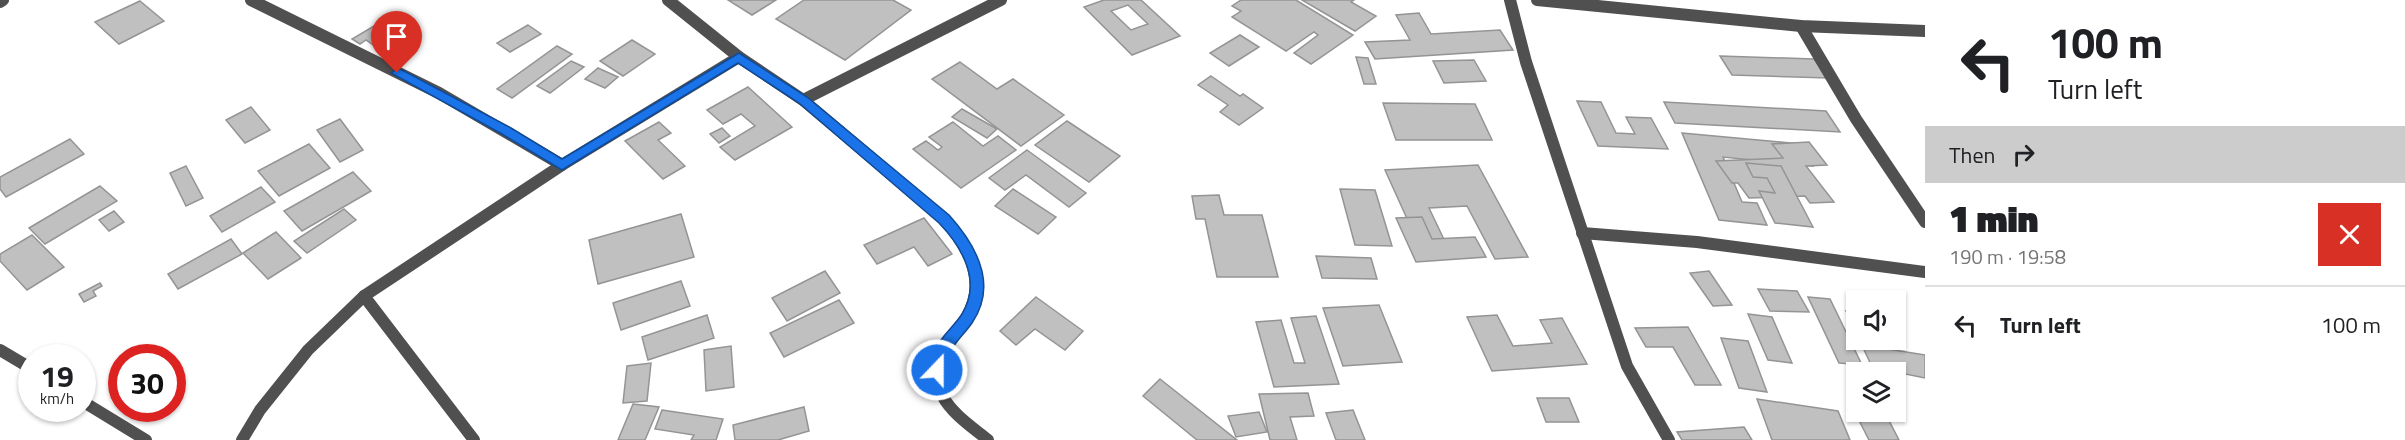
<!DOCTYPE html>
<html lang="en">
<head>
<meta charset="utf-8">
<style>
  body { margin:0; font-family:"Titillium Web",sans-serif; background:#f2f2f2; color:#202124; height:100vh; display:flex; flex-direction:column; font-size:22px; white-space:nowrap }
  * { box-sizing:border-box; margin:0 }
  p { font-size:20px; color:#757577 }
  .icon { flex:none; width:33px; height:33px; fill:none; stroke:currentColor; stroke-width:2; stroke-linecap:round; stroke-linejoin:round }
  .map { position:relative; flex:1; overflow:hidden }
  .drawer { display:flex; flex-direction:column; background:#fff; width:480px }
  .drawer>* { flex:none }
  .hud { background:#fff; color:#202124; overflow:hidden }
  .buttons { position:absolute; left:1846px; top:290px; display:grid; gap:12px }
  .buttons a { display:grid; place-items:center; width:60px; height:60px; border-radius:0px; background:#fff; box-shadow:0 2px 4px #0004; font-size:30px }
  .speed { position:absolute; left:18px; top:344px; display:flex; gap:12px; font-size:30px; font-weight:700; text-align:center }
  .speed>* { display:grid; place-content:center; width:78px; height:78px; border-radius:50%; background:#fff; box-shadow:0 2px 4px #0004; line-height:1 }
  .speed small { font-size:15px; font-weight:400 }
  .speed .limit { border:9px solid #d22; background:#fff; color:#111 }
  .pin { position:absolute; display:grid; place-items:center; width:51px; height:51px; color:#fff; margin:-62px -26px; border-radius:50% 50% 50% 0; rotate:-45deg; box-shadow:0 0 6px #0007 }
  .pin .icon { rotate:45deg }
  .me { position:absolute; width:66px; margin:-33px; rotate:22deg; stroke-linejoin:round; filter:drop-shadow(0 0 4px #0008) }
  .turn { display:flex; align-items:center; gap:21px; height:126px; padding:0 24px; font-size:27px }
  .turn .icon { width:78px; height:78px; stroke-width:2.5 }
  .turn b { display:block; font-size:42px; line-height:51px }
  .then { display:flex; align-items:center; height:57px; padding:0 24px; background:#0003; gap:12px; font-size:22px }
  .round { display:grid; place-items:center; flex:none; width:63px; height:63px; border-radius:0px; background:#f2f2f2 }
  .head { display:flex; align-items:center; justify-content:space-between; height:102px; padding:0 24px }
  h1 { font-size:36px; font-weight:800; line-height:45px }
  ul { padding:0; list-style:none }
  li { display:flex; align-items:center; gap:18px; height:78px; padding:0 24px; border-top:2px solid #e0e0e0 }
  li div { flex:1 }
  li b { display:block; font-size:22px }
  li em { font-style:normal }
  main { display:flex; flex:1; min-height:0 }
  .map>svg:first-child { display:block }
</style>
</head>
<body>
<main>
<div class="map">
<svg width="1925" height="440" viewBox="0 0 1925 440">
  <rect width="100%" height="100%" fill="#fff"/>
  <g fill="#c0c0c0" stroke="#949494" stroke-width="1.5" fill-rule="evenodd">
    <polygon points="728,0 776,0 752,15"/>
    <polygon points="804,0 893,0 911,10 845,60 776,19"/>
    <path d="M 1104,0 L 1141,0 L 1180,36 L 1132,55 L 1084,7 ZM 1128,5 L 1148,24 L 1131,30 L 1111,11 Z"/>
    <polygon points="1241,0 1296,0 1353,35 1311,64 1294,53 1318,35 1314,32 1286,51 1232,17 1241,11 1232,6"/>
    <polygon points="1302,0 1354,0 1351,2 1376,16 1355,31"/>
    <polygon points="140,1 164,21 119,44 95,22"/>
    <polygon points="1419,13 1431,34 1500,30 1513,50 1375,59 1365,42 1410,40 1396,15"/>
    <polygon points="391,16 399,21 391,26 408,37 383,52 366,40 360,44 352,39"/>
    <polygon points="528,25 541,34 510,52 497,43"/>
    <polygon points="1240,35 1259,47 1229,66 1210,53"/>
    <polygon points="632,40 655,54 623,76 600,61"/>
    <polygon points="557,46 572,54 512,98 497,89"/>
    <polygon points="1720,56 1814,59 1828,78 1732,75"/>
    <polygon points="1356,57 1368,58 1376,84 1364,84"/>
    <polygon points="1474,60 1486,81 1444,83 1433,61"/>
    <polygon points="571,61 584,67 550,93 537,86"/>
    <polygon points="960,62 997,89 1013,79 1064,115 1021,146 932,79"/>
    <polygon points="598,68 618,77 605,88 585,79"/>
    <polygon points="1211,76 1240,96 1243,94 1263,108 1239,125 1220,112 1228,105 1198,85"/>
    <polygon points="748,87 792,127 735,160 720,147 755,126 741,114 723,124 707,110"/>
    <polygon points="1577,101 1601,102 1616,133 1635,134 1626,117 1651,118 1668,149 1598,146"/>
    <polygon points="1664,102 1826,111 1840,132 1675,123"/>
    <polygon points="1383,103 1475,104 1492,140 1396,140"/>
    <polygon points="251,107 270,130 245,143 226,120"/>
    <polygon points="962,109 997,129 987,138 952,117"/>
    <polygon points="340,119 363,150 340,162 317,130"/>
    <polygon points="1067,121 1120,156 1089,182 1035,145"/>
    <polygon points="659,122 671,133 658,140 685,166 663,179 625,141"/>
    <polygon points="953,122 983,146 998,136 1016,150 961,188 913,149 926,141 938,150 942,147 929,137"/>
    <polygon points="722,128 730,136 719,143 710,134"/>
    <polygon points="1682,133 1801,144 1813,166 1723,157 1742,202 1757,203 1767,225 1719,220"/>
    <polygon points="70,139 84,154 6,197 0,189 0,177"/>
    <polygon points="1809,142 1827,165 1806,166 1834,202 1810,203 1805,196 1749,198 1738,183 1732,183 1716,161 1783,158 1772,144"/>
    <polygon points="309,144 330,168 279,196 258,171"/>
    <polygon points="1027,150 1086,193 1069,207 1026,175 1005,190 989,178"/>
    <polygon points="1746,163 1781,166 1813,227 1775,223 1759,191 1775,193 1767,178 1753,177"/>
    <polygon points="1478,165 1528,257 1495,259 1467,206 1429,208 1450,252 1423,254 1385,170"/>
    <polygon points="186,166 203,198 186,206 170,173"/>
    <polygon points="353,172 371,191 302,231 284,211"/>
    <polygon points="100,186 117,201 45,244 29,228"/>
    <polygon points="261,187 275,202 222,232 210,216"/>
    <polygon points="1013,189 1056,217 1038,234 995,206"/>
    <polygon points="1340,189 1375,190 1392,246 1355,245"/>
    <polygon points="1219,195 1224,215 1262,215 1278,277 1217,277 1205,219 1196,219 1192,196"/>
    <polygon points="344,209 356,220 307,253 294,241"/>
    <polygon points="114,211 124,222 109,231 99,220"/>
    <polygon points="681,214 694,257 598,284 589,240"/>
    <polygon points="1422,217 1432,239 1475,237 1486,257 1416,262 1396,218"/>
    <polygon points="924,218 952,254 928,266 914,247 877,264 864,245"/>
    <polygon points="276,232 301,258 268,279 243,253"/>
    <polygon points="32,235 64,267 27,290 0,261 0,254"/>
    <polygon points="231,239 242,254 178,289 168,274"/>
    <polygon points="1316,256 1371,258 1377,279 1322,278"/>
    <polygon points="825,271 840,293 787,321 772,298"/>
    <polygon points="1709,271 1732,305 1713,306 1690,273"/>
    <polygon points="681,281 690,306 621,330 613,303"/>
    <polygon points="100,283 102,286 93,291 96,296 84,302 79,294"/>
    <polygon points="1758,289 1797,291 1809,312 1770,311"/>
    <polygon points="1036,297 1083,331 1065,350 1035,329 1016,345 1000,331"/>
    <polygon points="1808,297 1830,299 1862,365 1839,363"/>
    <polygon points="839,300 854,323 784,357 770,333"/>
    <polygon points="1379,305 1402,362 1343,366 1323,308"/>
    <polygon points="1846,311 1857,313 1857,335"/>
    <polygon points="1748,314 1772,317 1792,363 1768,360"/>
    <polygon points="707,315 714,338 648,360 642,337"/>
    <polygon points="1497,315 1513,346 1552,343 1540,320 1562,318 1587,364 1492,371 1467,317"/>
    <polygon points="1316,316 1339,384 1274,387 1256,322 1281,320 1294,363 1305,363 1291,318"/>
    <polygon points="1688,327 1721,385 1695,385 1673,347 1646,347 1635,328"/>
    <polygon points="1721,338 1748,341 1767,392 1739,388"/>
    <polygon points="1859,339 1883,339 1888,349 1925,355 1925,378 1896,372 1874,371"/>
    <polygon points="731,346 734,387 706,391 704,350"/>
    <polygon points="651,363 647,401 623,403 627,366"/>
    <polygon points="1160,379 1237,440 1197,440 1143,396"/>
    <polygon points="1308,393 1314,416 1290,417 1297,440 1270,440 1259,394"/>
    <polygon points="1847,397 1857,398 1857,411 1884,411 1899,440 1869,440"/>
    <polygon points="1537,398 1569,398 1579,422 1546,422"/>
    <polygon points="1757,399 1838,411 1850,440 1772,440"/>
    <polygon points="633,404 659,407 645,440 618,440"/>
    <polygon points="804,407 809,431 778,440 735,440 733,425"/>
    <polygon points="662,410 723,419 716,440 691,440 694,435 655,429"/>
    <polygon points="1353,410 1365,440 1336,440 1326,413"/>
    <polygon points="1259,412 1267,432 1236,437 1228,416"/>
    <polygon points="1744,427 1752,440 1682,440 1677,432"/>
  </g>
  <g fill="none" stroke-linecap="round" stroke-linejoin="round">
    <g stroke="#505050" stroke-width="12">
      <polyline points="251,0 439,93 562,165"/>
      <path d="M 668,0 L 739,57 L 803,100 L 944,219 C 1030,318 910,337 942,395 C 952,414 972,427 988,440"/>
      <polyline points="1510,0 1526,62 1627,366 1669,440"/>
      <polyline points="1537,0 1801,26 1925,31"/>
      <polyline points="0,2 3,0"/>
      <polyline points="1801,26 1856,119 1925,222"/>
      <polyline points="803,100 1001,0"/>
      <polyline points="1582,233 1697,242 1925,272"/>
      <polyline points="364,296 474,440"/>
      <polyline points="0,350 32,369"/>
      <polyline points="82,401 146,440"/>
      <polyline points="242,440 260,410 308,350 364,296 562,165 739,57"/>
    </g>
  </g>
  <path fill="#1a73e8" stroke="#114b97" stroke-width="1.5" d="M 739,53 L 807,97 L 949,215 C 976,245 998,285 972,323 C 965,333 955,342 950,352 C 947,360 946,367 942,374 L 937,376 L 932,374 L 929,370 C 932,361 934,351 939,343 C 945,333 955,325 962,314 C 982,281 962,247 939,223 L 799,103 L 738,63 L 562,170 L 502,134 L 391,73 L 397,69 L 402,70 L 511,128 L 562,159 Z"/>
</svg>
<div class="buttons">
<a><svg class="icon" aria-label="sound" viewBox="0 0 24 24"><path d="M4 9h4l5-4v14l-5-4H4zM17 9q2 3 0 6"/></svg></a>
<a><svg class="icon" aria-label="layers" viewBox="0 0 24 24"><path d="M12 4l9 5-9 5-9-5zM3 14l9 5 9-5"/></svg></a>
</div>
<div class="speed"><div>19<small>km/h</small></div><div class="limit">30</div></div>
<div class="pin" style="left:397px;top:73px;background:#d93025"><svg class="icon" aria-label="arrive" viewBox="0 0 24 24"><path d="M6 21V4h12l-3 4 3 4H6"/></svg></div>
<svg class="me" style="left:937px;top:370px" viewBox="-20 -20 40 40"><circle r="17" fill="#1a73e8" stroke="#fff" stroke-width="3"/><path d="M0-11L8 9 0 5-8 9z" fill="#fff"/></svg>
</div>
<section class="drawer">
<div class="hud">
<div class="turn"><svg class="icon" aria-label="left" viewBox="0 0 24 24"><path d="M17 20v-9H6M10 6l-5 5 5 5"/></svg><div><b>100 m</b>Turn left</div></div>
<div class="then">Then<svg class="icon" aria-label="right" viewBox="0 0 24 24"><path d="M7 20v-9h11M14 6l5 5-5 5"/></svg></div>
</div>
<div class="head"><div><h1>1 min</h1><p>190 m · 19:58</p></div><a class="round" style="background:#d93025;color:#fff"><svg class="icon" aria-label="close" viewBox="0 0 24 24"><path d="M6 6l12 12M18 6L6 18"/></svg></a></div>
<ul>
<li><svg class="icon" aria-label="left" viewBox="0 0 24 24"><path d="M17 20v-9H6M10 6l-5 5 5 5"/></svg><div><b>Turn left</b></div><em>100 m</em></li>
</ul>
</section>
</main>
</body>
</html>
